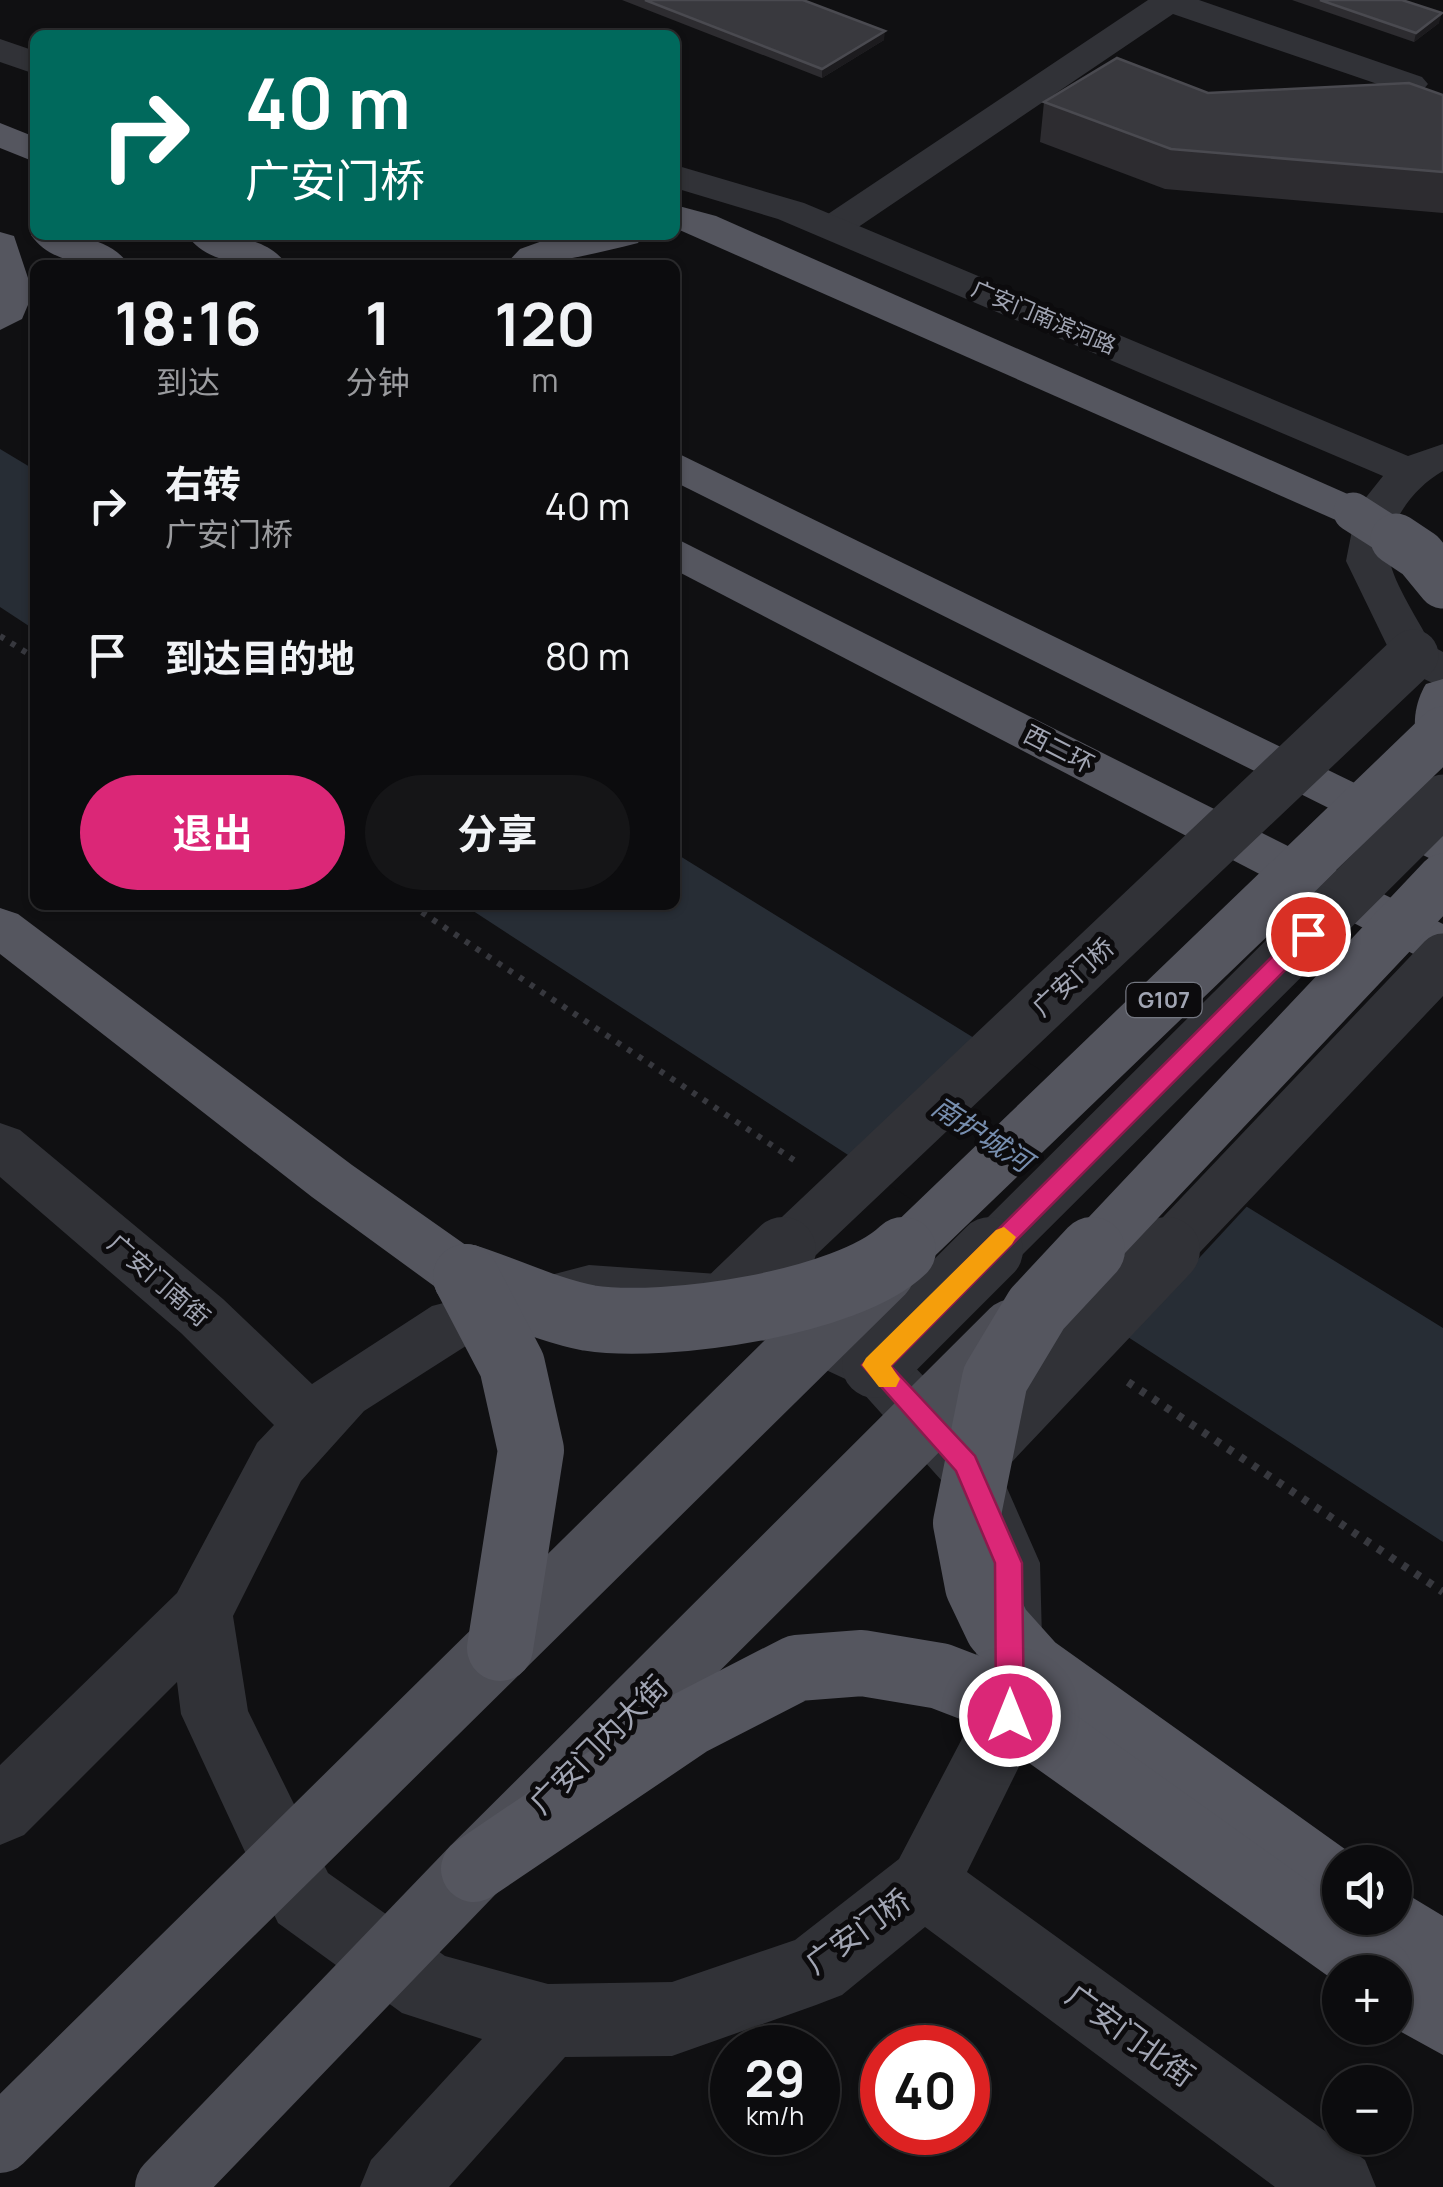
<!DOCTYPE html>
<html lang="zh">
<head>
<meta charset="utf-8">
<style>
  body { margin:0; font-family:Manrope,"Noto Sans SC",sans-serif; background:#151517; color:#f1f3f6; height:100vh; display:flex; flex-direction:column; font-size:38px; white-space:nowrap }
  * { box-sizing:border-box; margin:0 }
  p { font-size:32px; color:#9a9b9e }
  .icon { flex:none; width:55px; height:55px; fill:none; stroke:currentColor; stroke-width:2; stroke-linecap:round; stroke-linejoin:round }
  .map { position:relative; flex:1; overflow:hidden }
  .sheet { position:absolute; left:30px; top:260px; width:650px; height:650px; display:flex; flex-direction:column; background:#0c0c0e; border-radius:15px; box-shadow:0 2px 8px #0004,0 0 0 2px #2c2c2e }
  .sheet>* { flex:none }
  .top-card { position:absolute; left:30px; top:30px; width:650px; height:210px; border-radius:15px; box-shadow:0 2px 8px #0004,0 0 0 2px #2c2c2e; background:#00695c; color:#fff; overflow:hidden }
  .buttons { position:absolute; left:1322px; top:1845px; display:grid; gap:20px }
  .buttons a { display:grid; place-items:center; width:90px; height:90px; border-radius:50%; background:#0c0c0e; box-shadow:0 2px 8px #0004,0 0 0 2px #2c2c2e; font-size:50px }
  .speed { position:absolute; left:710px; top:2025px; display:flex; gap:20px; font-size:50px; font-weight:700; text-align:center }
  .speed>* { display:grid; place-content:center; width:130px; height:130px; border-radius:50%; background:#0c0c0e; box-shadow:0 2px 8px #0004,0 0 0 2px #2c2c2e; line-height:1 }
  .speed small { font-size:25px; font-weight:400 }
  .speed .limit { border:15px solid #d22; background:#fff; color:#111 }
  .pin { position:absolute; display:grid; place-items:center; width:85px; height:85px; color:#fff; margin:-42px; border:5px solid #fff; border-radius:50%; box-shadow:0 2px 10px #0007 }
  .me { position:absolute; width:110px; margin:-55px; rotate:0deg; stroke-linejoin:round; filter:drop-shadow(0 0 8px #0008) }
  .turn { display:flex; align-items:center; gap:35px; height:210px; padding:0 50px; font-size:45px }
  .turn .icon { width:130px; height:130px; stroke-width:2.5 }
  .turn b { display:block; font-size:70px; line-height:85px }
  .eta { display:flex; justify-content:space-evenly; align-items:center; height:170px; text-align:center }
  .eta b { font-size:60px; font-weight:700; line-height:70px }
  .button { display:flex; gap:20px; margin-top:auto; padding:20px 50px }
  .button a { flex:1; height:115px; border-radius:60px; background:#db2777; color:#fff; font-size:40px; font-weight:700; line-height:115px; text-align:center }
  .button a+a { background:#151517; color:#f1f3f6 }
  ul { padding:0; list-style:none }
  li { display:flex; align-items:center; gap:30px; height:150px; padding:0 50px }
  li div { flex:1 }
  li b { display:block; font-size:38px }
  li em { font-style:normal }
  .map>svg:first-child { display:block }
</style>
</head>
<body>
<div class="map">
<svg width="1443" height="2187" viewBox="0 0 1443 2187">
  <rect width="100%" height="100%" fill="#101012"/>
  <g fill="#272d35">
    <polygon points="0,449 35,470 35,630 0,607"/>
    <polygon points="675,853 1443,1328 1443,1542 464,905 675,905"/>
  </g>
  <polygon fill="#101012" points="986,1036 1251,1202 1124,1339 850,1159"/>
  <g fill="none" stroke-linecap="round" stroke-linejoin="round">
    <g stroke="#37383e" stroke-width="6" stroke-dasharray="5 8" stroke-linecap="butt">
      <polyline points="0,636 35,658"/>
      <polyline points="411,905 797,1162"/>
    </g>
    <polyline stroke="#37383e" stroke-width="8" stroke-dasharray="6 9" stroke-linecap="butt" points="1128,1382 1443,1592"/>
    <polygon fill="#313237" fill-rule="evenodd" points="1148,0 1199,0 1422,77 1428,84 1422,91 1398,91 1173,14 845,236 819,236 813,228 819,220"/>
    <g fill="#313237" fill-rule="evenodd">
      <polygon points="0,39 35,51 35,74 0,62"/>
      <path d="M 675,165 L 804,203 L 1408,456 L 1443,444 L 1443,471 C 1413,488 1385,524 1390,561 C 1393,582 1421,625 1432,646 L 1443,652 L 1443,688 L 1397,666 L 1346,561 L 1356,510 L 1383,476 L 778,219 L 675,188 Z"/>
      <path d="M 0,1123 L 20,1130 L 223,1299 L 312,1384 L 432,1306 L 589,1265 L 732,1275 L 896,1347 L 988,1445 L 1040,1563 L 1044,1716 L 967,1872 L 1365,2160 L 1376,2187 L 1275,2187 L 925,1927 L 842,1995 L 816,2005 L 672,2056 L 565,2057 L 449,2187 L 360,2187 L 371,2160 L 482,2039 L 402,2013 L 278,1923 L 181,1714 L 177,1682 L 24,1835 L 0,1845 L 0,1765 L 177,1593 L 257,1443 L 274,1425 L 181,1333 L 0,1177 ZM 589,1313 L 725,1323 L 854,1383 L 942,1481 L 976,1563 L 976,1712 L 899,1859 L 795,1940 L 672,1982 L 548,1984 L 445,1956 L 328,1873 L 248,1711 L 233,1616 L 301,1481 L 364,1411 L 469,1344 Z"/>
    </g>
    <g fill="#55565f" fill-rule="evenodd">
      <polygon points="0,123 35,137 35,162 0,148"/>
      <polygon points="675,205 716,216 1368,503 1375,512 1368,521 1353,525 1338,521 675,228"/>
      <path d="M 35,229 L 35,235 C 67,235 109,235 129,265 C 96,265 52,266 31,235 Z"/>
      <polygon points="0,232 14,236 33,293 22,319 0,330"/>
      <path d="M 187,235 C 220,235 266,234 287,265 C 254,265 208,266 187,235 Z"/>
      <path d="M 559,235 L 643,235 L 638,243 C 594,254 549,265 505,265 L 520,249 Z"/>
      <polygon points="675,452 1443,826 1443,865 675,482"/>
      <polygon points="675,538 1443,924 1443,966 1425,960 675,570"/>
      <path d="M 1443,679 L 1443,751 L 1421,747 C 1410,730 1415,701 1426,684 Z"/>
      <polygon points="0,908 18,914 352,1165 487,1260 495,1277 487,1294 466,1301 445,1294 312,1197 0,954"/>
      <polygon points="1395,1887 1443,1916 1443,2055 1394,2028 1395,1972 1364,1972 1369,1958 1377,1955 1360,1943 1349,1918 1395,1918"/>
    </g>
    <g stroke="#313237" stroke-width="51">
      <polyline points="781,1253 1413,655"/>
      <polyline points="988,1253 1443,800"/>
      <polyline points="1164,1253 1443,959"/>
    </g>
    <g stroke="#313237" stroke-width="66">
      <polyline points="732,1299 783,1250"/>
      <polyline points="875,1365 990,1250"/>
      <polyline points="974,1454 1167,1250"/>
    </g>
    <g stroke="#4d4e56" stroke-width="66">
      <polyline points="0,2140 882,1271"/>
      <polyline points="168,2187 474,1869 1013,1332"/>
    </g>
    <polyline stroke="#55565f" stroke-width="39" points="1353,512 1400,542"/>
    <g stroke="#55565f" stroke-width="51">
      <polyline points="1396,539 1420,555 1443,583"/>
      <polyline points="901,1253 1443,732"/>
      <polyline points="1090,1253 1443,879"/>
    </g>
    <g stroke="#55565f" stroke-width="66">
      <polyline points="1092,1250 1037,1309 995,1379 966,1523 978,1586 998,1628 1033,1667 1340,1886"/>
      <path d="M 466,1277 C 507,1290 547,1310 589,1318 C 665,1330 848,1303 903,1250"/>
      <polyline points="466,1277 512,1365 531,1450 500,1648"/>
      <polyline points="474,1869 690,1723 797,1668 862,1663 940,1676 992,1696 1379,1972"/>
    </g>
  </g>
  <g fill="#2d2c30">
    <polygon points="622,0 803,0 884,40 822,78"/>
    <polygon points="1292,0 1402,0 1439,23 1414,42"/>
    <polygon points="1208,93 1443,95 1443,213 1165,189 1040,142 1044,102"/>
  </g>
  <g fill="#1c1b1e">
    <polygon points="1442,13 1439,23 1414,42 1416,33"/>
    <polygon points="885,31 884,40 822,78 822,69"/>
  </g>
  <g fill="#39393e" stroke="#4a4a50" stroke-width="2.5">
    <polygon points="645,0 803,0 885,31 822,69"/>
    <polygon points="1320,0 1402,0 1442,13 1416,33"/>
    <polygon points="1117,58 1208,93 1409,83 1443,95 1443,172 1171,149 1044,102"/>
  </g>
  <polygon fill="#db2777" stroke="#8e194d" stroke-width="2.5" points="1308,927 1318,934 1315,940 891,1366 975,1456 1022,1563 1024,1716 1020,1726 1010,1730 1000,1726 996,1716 995,1563 956,1471 862,1365 1300,929"/>
  <polygon fill="#f59e0b" points="1004,1227 1016,1237 1012,1244 891,1366 900,1379 896,1387 879,1387 862,1365 866,1358 996,1230"/>
  <g text-anchor="middle" stroke-width="10" stroke-linejoin="round" paint-order="stroke">
    <g font-size="22" fill="#a1a5b3" stroke="#0c0b0d">
      <text transform="translate(1044 317) rotate(23)" y="8">广安门南滨河路</text>
    </g>
    <rect fill="#0c0b0d" stroke="#747781" stroke-width="2.5" x="1126.5" y="983" width="75" height="34" rx="8"/>
    <g font-size="22" font-weight="bold" fill="#a1a5b3">
      <text x="1164" y="1008">G107</text>
    </g>
    <g font-size="25" fill="#a1a5b3" stroke="#0c0b0d">
      <text transform="translate(1059 749) rotate(27)" y="9">西二环</text>
      <text transform="translate(1073 977) rotate(-43)" y="9">广安门桥</text>
      <text transform="translate(159 1280) rotate(41)" y="9">广安门南街</text>
    </g>
    <g font-size="28" font-style="italic" fill="#778eaf" stroke="#0c0b0d">
      <text transform="translate(982 1134) rotate(33)" y="10">南护城河</text>
    </g>
    <g font-size="30" fill="#a1a5b3" stroke="#0c0b0d">
      <text transform="translate(599 1745) rotate(-45)" y="10">广安门内大街</text>
      <text transform="translate(858 1932) rotate(-36)" y="10">广安门桥</text>
      <text transform="translate(1130 2036) rotate(36)" y="10">广安门北街</text>
    </g>
  </g>
</svg>
<div class="buttons">
<a><svg class="icon" aria-label="sound" viewBox="0 0 24 24"><path d="M4 9h4l5-4v14l-5-4H4zM17 9q2 3 0 6"/></svg></a>
<a>+</a>
<a>−</a>
</div>
<div class="speed"><div>29<small>km/h</small></div><div class="limit">40</div></div>
<div class="pin" style="left:1308px;top:934px;background:#d93025"><svg class="icon" aria-label="arrive" viewBox="0 0 24 24"><path d="M6 21V4h12l-3 4 3 4H6"/></svg></div>
<svg class="me" style="left:1010px;top:1716px" viewBox="-20 -20 40 40"><circle r="17" fill="#db2777" stroke="#fff" stroke-width="3"/><path d="M0-11L8 9 0 5-8 9z" fill="#fff"/></svg>
<div class="top-card">
<div class="turn"><svg class="icon" aria-label="right" viewBox="0 0 24 24"><path d="M7 20v-9h11M14 6l5 5-5 5"/></svg><div><b>40 m</b>广安门桥</div></div>
</div>
<section class="sheet">
<div class="eta">
<div><b>18:16</b><p>到达</p></div>
<div><b>1</b><p>分钟</p></div>
<div><b>120</b><p>m</p></div>
</div>
<ul>
<li><svg class="icon" aria-label="right" viewBox="0 0 24 24"><path d="M7 20v-9h11M14 6l5 5-5 5"/></svg><div><b>右转</b><p>广安门桥</p></div><em>40 m</em></li>
<li><svg class="icon" aria-label="arrive" viewBox="0 0 24 24"><path d="M6 21V4h12l-3 4 3 4H6"/></svg><div><b>到达目的地</b></div><em>80 m</em></li>
</ul>
<div class="button"><a>退出</a><a>分享</a></div>
</section>
</div>
</body>
</html>
